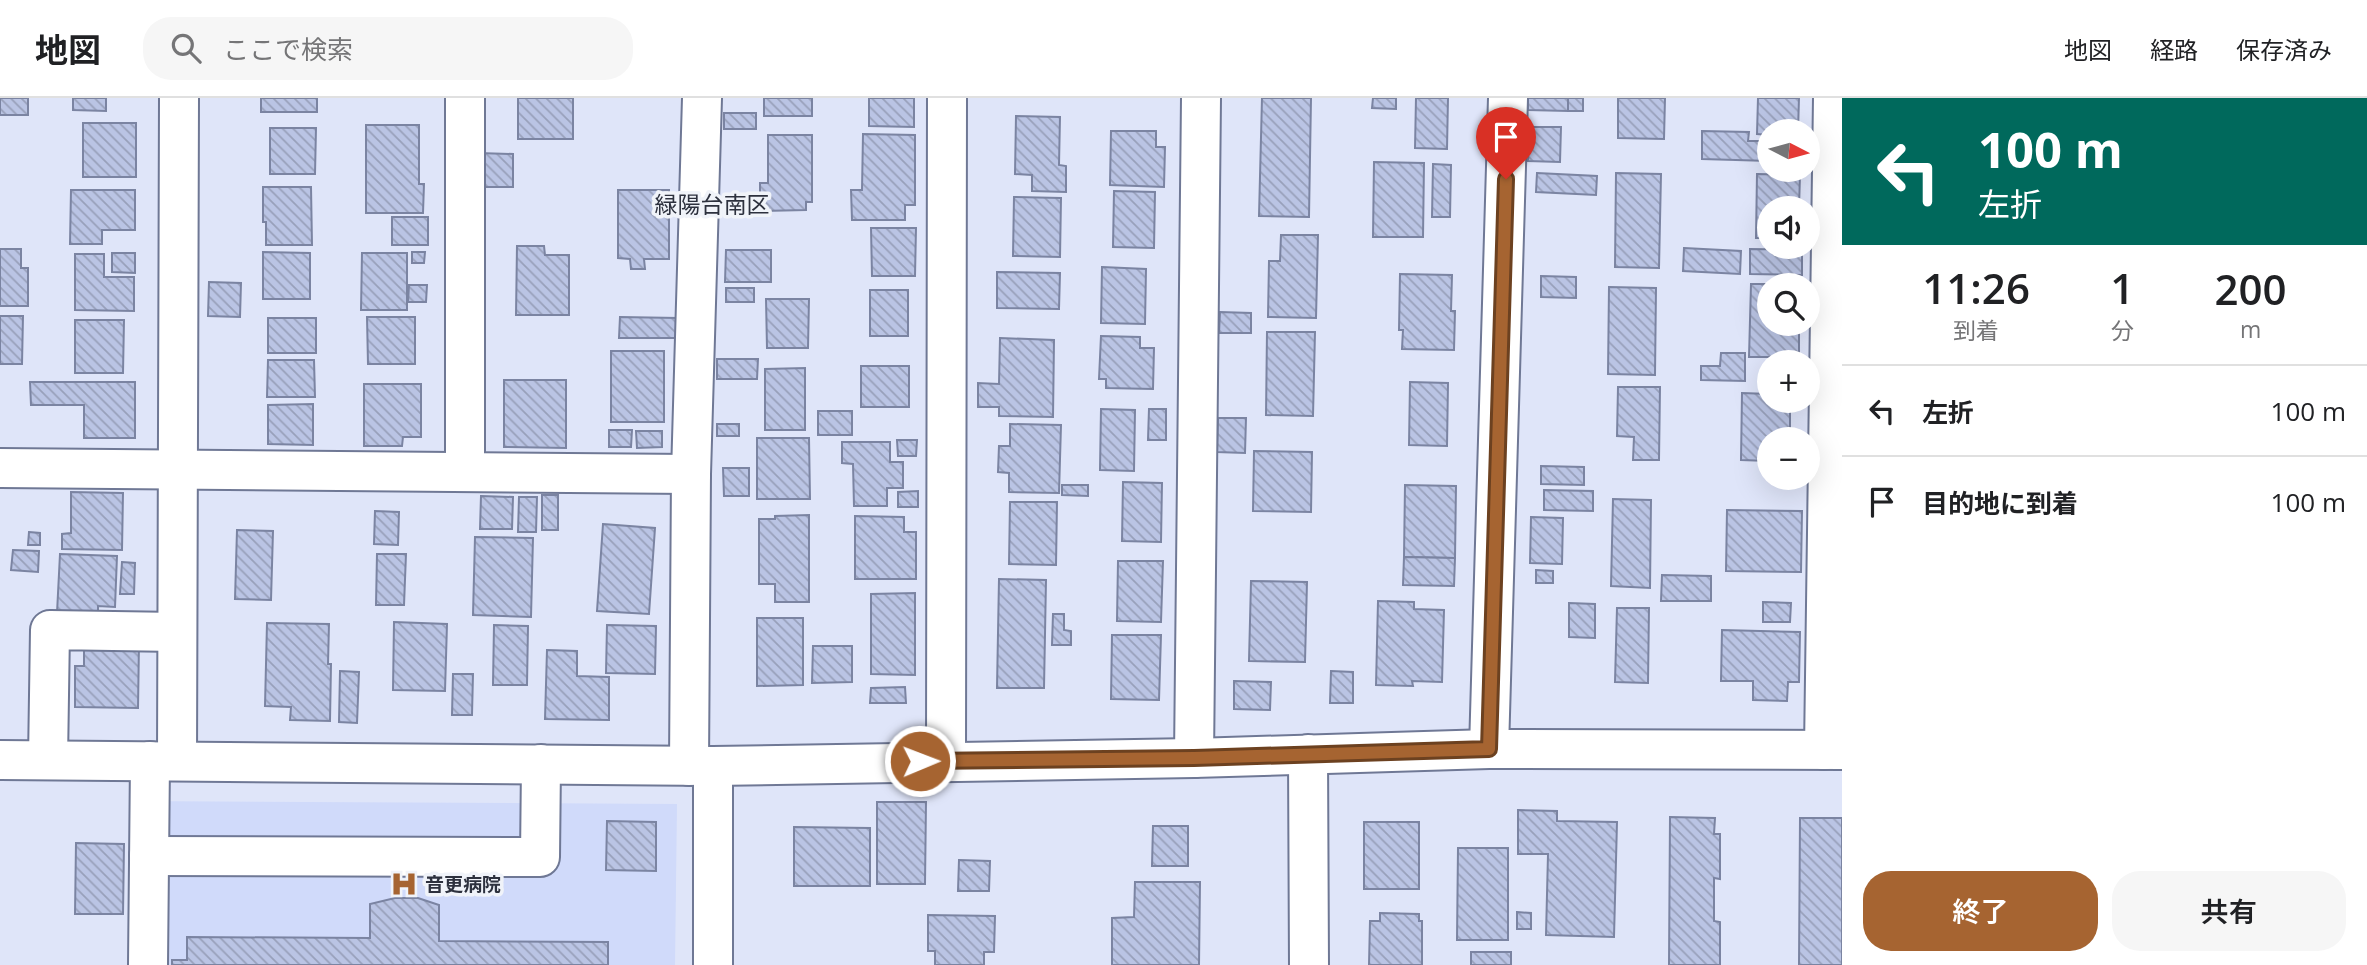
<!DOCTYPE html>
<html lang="ja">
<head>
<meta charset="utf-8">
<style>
  body { margin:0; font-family:"Open Sans","Noto Sans JP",sans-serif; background:#f6f6f6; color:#202124; height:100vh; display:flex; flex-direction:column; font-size:26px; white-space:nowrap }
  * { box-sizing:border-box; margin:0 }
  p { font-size:23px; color:#757577 }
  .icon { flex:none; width:38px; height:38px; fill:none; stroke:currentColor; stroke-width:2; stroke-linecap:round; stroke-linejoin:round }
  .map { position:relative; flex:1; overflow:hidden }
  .drawer { display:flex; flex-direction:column; background:#fff; width:525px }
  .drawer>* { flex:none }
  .hud { background:#00695c; color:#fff; overflow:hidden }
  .needle { width:46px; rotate:96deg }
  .buttons { position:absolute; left:1757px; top:21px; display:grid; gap:14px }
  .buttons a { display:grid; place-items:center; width:63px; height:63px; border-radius:50%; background:#fff; box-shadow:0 7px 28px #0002; font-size:35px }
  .pin { position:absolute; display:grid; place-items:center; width:60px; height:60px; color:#fff; margin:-72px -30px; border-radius:50% 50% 50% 0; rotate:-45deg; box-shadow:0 0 7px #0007 }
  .pin .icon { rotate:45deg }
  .me { position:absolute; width:77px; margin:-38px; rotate:89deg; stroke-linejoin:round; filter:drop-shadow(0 0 5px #0008) }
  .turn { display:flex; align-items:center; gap:24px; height:147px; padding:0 21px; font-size:32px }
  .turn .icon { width:91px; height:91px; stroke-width:2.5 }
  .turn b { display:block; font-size:49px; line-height:60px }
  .eta { display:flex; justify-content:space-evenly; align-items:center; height:119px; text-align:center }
  .eta b { font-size:42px; font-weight:600; line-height:49px }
  .cta { display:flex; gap:14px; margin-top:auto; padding:14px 21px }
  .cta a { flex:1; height:80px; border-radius:28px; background:#a66431; color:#fff; font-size:28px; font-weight:600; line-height:80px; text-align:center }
  .cta a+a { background:#f6f6f6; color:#202124 }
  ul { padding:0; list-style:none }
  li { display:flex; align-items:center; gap:21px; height:91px; padding:0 21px; border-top:2px solid #e0e0e0 }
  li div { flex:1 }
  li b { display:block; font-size:26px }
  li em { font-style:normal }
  header { display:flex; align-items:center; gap:42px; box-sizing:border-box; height:98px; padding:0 35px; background:#fff; border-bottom:2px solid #e0e0e0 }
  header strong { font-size:33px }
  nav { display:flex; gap:38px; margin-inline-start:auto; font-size:24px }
  .search { width:490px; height:63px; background:#f6f6f6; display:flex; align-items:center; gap:18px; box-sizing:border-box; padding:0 24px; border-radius:28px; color:#757577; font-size:26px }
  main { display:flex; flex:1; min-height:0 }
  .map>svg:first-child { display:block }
</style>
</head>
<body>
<header>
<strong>地図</strong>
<div class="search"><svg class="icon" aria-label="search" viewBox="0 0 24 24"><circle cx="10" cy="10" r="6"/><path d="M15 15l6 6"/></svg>ここで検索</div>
<nav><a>地図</a><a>経路</a><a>保存済み</a></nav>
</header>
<main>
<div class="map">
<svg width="1842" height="867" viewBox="0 0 1842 867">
  <defs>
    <pattern id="building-back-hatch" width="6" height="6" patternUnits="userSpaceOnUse" patternTransform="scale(1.75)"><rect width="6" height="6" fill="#bac4e4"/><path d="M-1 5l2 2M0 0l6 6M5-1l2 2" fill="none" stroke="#98a0ba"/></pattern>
  </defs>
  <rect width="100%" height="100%" fill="#dfe5f9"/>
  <polygon fill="#d0dafa" points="133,703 677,706 675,867 132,867"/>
  <g fill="url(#building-back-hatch)" stroke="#7b84a2" stroke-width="2">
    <rect x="0" y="0" width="28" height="17"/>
    <polygon points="73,0 106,0 106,13 73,12"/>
    <rect x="261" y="0" width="56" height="14"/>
    <rect x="518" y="0" width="55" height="41"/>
    <rect x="764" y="0" width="48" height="18"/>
    <polygon points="869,0 914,0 914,29 869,28"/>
    <polygon points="1262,0 1311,0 1309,119 1259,118"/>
    <polygon points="1373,0 1396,0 1396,11 1372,10"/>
    <polygon points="1416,0 1448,0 1447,51 1415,50"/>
    <polygon points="1528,0 1568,0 1568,13 1528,12"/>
    <rect x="1568" y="0" width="15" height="13"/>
    <polygon points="1618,0 1665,0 1664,41 1618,40"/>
    <polygon points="1758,0 1799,0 1798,33 1769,33 1769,37 1757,36"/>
    <rect x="724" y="15" width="32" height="16"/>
    <polygon points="1016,18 1060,19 1059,67 1066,68 1066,94 1032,93 1032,77 1015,76"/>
    <rect x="83" y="25" width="53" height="54"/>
    <polygon points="366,27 419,27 419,86 424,86 423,115 366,115"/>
    <polygon points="1529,29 1561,29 1560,64 1528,63"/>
    <polygon points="270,30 316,30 315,76 270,76"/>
    <polygon points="1111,33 1156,33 1156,49 1165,49 1164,89 1110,87"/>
    <polygon points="1702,33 1749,34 1748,43 1769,43 1769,63 1702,61"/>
    <polygon points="863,36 915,37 915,107 905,107 905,122 852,122 851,92 862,92"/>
    <polygon points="768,37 812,37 812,104 806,104 806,112 760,113 760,85 768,85"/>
    <polygon points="478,55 513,56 513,89 478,89"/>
    <polygon points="1374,64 1424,65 1423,139 1373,139"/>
    <polygon points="1433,66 1451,67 1450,119 1432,119"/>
    <polygon points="1537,75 1597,78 1596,97 1536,94"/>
    <polygon points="1616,75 1661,76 1659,170 1615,169"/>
    <polygon points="1757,76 1800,77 1799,110 1769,110 1769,140 1756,140"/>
    <polygon points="263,89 311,89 312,147 266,147 266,124 263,124"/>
    <polygon points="71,92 135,92 135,132 102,132 102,146 70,146"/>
    <polygon points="618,92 669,92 669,161 644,161 645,171 631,171 630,161 618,160"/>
    <polygon points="1114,93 1155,94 1154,150 1113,149"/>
    <polygon points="1014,99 1061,100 1060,159 1013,158"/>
    <rect x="392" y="119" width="36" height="28"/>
    <polygon points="871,130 916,130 915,178 872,178"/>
    <polygon points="1281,137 1318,137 1316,220 1268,219 1269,163 1280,163"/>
    <polygon points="517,148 544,148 545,157 569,157 569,217 516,217"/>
    <polygon points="1684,150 1741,153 1740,176 1683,173"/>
    <polygon points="0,151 21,151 21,170 28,170 28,208 0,208"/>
    <polygon points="1750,151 1802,152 1802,177 1750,176"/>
    <polygon points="726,152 771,152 771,184 725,184"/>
    <polygon points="263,154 310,155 310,201 263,201"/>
    <polygon points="412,154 425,154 424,165 412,165"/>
    <polygon points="112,155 135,155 135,175 112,174"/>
    <polygon points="362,155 407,155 407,212 361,212"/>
    <polygon points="75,156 104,156 104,179 134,179 134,213 75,212"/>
    <polygon points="1102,169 1146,171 1145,226 1101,225"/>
    <polygon points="997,174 1060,175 1059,211 997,210"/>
    <polygon points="1400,176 1452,177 1451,213 1455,213 1454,252 1402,251 1403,232 1399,232"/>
    <polygon points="1541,178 1576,179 1576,200 1541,199"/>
    <polygon points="209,184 241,185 240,219 208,218"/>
    <polygon points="1751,186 1800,186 1769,187 1769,226 1799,226 1799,259 1749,259"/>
    <polygon points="409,187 427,187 426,204 408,204"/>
    <polygon points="1609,189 1656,190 1655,277 1608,276"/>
    <rect x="726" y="190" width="28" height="14"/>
    <rect x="870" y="192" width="38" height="46"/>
    <polygon points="766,201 809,201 808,250 767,250"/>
    <polygon points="1220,214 1251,215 1251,235 1219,235"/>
    <polygon points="0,218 23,218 22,266 0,266"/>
    <polygon points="367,219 415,219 415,266 368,266"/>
    <polygon points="620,219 678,220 678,240 619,240"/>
    <rect x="268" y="220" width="48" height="35"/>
    <polygon points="75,222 124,222 123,275 75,275"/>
    <polygon points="1267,234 1315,234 1313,318 1266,317"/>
    <polygon points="1101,238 1140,239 1140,250 1154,250 1153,291 1106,290 1106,281 1099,281"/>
    <polygon points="1000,240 1054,242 1053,319 999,318 999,309 978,309 978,285 999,286"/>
    <rect x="611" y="253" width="53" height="71"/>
    <polygon points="1721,255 1745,255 1745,283 1701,282 1701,268 1720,268"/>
    <polygon points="717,261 758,261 757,281 717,281"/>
    <polygon points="268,262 314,262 315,299 267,299"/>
    <rect x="861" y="268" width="48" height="41"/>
    <polygon points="805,270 805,332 765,332 765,271"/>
    <polygon points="504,282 566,282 566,350 504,349"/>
    <polygon points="30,284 135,284 135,340 84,340 84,307 31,307"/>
    <polygon points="1410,284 1448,285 1447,348 1409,347"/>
    <polygon points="364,286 421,286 421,339 403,339 402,348 364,348"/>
    <polygon points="1618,289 1660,289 1659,362 1633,362 1634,339 1617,338"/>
    <polygon points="1742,295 1769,296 1769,303 1790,303 1790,341 1769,341 1769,363 1741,362"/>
    <polygon points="313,306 313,347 268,346 268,307"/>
    <polygon points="1101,311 1135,312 1134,373 1100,372"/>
    <polygon points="1149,311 1166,311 1166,342 1148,342"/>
    <rect x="818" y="313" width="34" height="24"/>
    <polygon points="1218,320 1246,320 1245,355 1217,354"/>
    <rect x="717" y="326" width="22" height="12"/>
    <polygon points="1010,326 1061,327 1059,395 1009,394 1009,375 998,374 999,348 1010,348"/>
    <polygon points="609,332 632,332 631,349 609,349"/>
    <polygon points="636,333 662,333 662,349 637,350"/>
    <polygon points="757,340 809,340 810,401 757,401"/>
    <polygon points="897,342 917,342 916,358 898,358"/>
    <polygon points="842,344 890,344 890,364 903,364 903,390 887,390 887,408 854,408 853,366 842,365"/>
    <polygon points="1254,353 1312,354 1311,414 1253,413"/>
    <polygon points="1541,368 1584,369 1584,387 1541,386"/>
    <polygon points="723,370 749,370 749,398 724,398"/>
    <polygon points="1123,384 1162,385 1161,444 1122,443"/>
    <polygon points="1062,387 1088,387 1088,398 1062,397"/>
    <polygon points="1405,387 1456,388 1455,460 1404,459"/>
    <polygon points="1544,392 1593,393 1593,413 1544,412"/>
    <polygon points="918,393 918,409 898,409 898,394"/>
    <polygon points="71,394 123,395 122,452 62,451 62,436 71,435"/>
    <rect x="542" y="397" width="16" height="35"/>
    <polygon points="481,398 513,399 512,431 480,431"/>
    <polygon points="519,399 537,399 536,434 518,434"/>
    <polygon points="1613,401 1651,402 1650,490 1611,488"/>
    <polygon points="1010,404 1057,404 1056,467 1009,466"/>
    <polygon points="1727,412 1802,413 1801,474 1726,473"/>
    <polygon points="375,413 399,414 398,447 374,446"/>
    <polygon points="809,417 809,504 775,504 775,486 759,486 759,421 775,421 775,418"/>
    <polygon points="855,418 904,419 904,434 916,434 916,481 855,481"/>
    <polygon points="1531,419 1563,420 1562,466 1530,465"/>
    <polygon points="603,426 655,430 649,516 597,513"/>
    <polygon points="237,432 273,433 271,502 235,501"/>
    <polygon points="29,434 40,435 40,447 28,447"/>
    <polygon points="475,439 533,440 531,519 473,517"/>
    <polygon points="13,452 39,453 38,474 11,472"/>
    <polygon points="60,456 117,458 115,509 98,508 98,517 57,515"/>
    <polygon points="377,456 406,456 404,507 376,507"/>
    <polygon points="1404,459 1455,460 1454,488 1403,487"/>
    <polygon points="1118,463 1163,463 1161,524 1117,523"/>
    <polygon points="122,464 135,465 134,496 120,496"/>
    <polygon points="1536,472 1553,473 1553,485 1536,485"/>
    <polygon points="1662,477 1711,478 1711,503 1661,503"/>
    <polygon points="999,481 1046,482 1044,590 997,590"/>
    <polygon points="1251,483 1307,484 1305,564 1249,563"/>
    <polygon points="915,495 915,577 871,576 871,496"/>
    <polygon points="1378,503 1414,504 1414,511 1444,512 1442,584 1412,583 1413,588 1376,587"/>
    <polygon points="1763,504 1791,505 1790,524 1763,524"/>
    <polygon points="1569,505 1595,506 1595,540 1569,539"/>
    <polygon points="1617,510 1649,510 1648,585 1615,584"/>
    <polygon points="1053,516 1064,516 1064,532 1071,533 1071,547 1052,547"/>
    <polygon points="757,520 803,520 803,587 757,588"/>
    <polygon points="394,524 447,526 445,593 393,592"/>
    <polygon points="267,525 329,526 328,566 331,566 330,623 290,622 291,609 265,608"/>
    <polygon points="494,527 528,528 527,587 493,587"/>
    <polygon points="607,527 656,528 655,576 606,575"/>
    <polygon points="1722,532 1800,534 1799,584 1788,584 1787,603 1753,602 1753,583 1721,583"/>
    <polygon points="1112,537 1161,537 1159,602 1111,601"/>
    <polygon points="84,544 139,545 138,610 75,609 75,568 84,568"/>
    <polygon points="813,548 852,548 852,584 812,585"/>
    <polygon points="547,552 577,553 577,578 609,579 609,622 545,621"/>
    <polygon points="340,573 359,574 357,625 339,624"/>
    <polygon points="1331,573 1353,574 1353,605 1330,605"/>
    <polygon points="453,576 473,576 472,617 452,617"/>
    <polygon points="1234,583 1271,584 1270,612 1234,611"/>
    <polygon points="905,589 906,605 870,605 871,590"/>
    <polygon points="877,704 926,704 925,786 877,786"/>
    <polygon points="1518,712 1557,713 1557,723 1617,724 1614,839 1546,837 1548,756 1518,756"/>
    <polygon points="1670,719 1715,720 1714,736 1720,736 1720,781 1714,780 1714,823 1720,824 1720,867 1669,867"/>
    <polygon points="1800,720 1842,720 1842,867 1799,867"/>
    <polygon points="607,723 656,724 656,773 606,772"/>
    <rect x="1364" y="724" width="55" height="67"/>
    <polygon points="1153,728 1188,728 1188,768 1152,768"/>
    <polygon points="794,729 870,730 870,788 794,788"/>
    <polygon points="76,745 124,746 123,816 75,816"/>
    <polygon points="1458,750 1508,750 1508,842 1457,842"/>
    <polygon points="959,762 990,763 989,793 958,793"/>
    <polygon points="1135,784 1200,784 1199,867 1112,867 1112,820 1134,819"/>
    <polygon points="395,800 418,800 439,807 439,843 608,844 608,867 172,867 172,862 187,862 187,839 370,840 370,806"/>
    <polygon points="1517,814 1531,815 1531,831 1517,831"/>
    <polygon points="1380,815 1419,816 1419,823 1422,823 1422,867 1369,867 1370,823 1380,823"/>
    <polygon points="928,817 995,818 994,854 984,854 984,867 935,867 935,853 928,853"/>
    <rect x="1471" y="854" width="40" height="13"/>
  </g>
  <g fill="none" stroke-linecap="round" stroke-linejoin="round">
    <defs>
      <g id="minor">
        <polyline points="465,0 465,374"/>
        <polyline points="0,370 691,376"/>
        <polyline points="1489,651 1508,0"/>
        <polyline points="1824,652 1833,0"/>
        <polyline points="1308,656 1309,867"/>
        <polyline points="1194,660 1201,0"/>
        <polyline points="0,662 713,668 1194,660 1489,651 1842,652"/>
        <polyline points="48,662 50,532 177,534"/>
        <polyline points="177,663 179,0"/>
        <polyline points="946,663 947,0"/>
        <polyline points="689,668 691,376 702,0"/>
        <polyline points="713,668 713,867"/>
        <polyline points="149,758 540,759 541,666"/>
        <polyline points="148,867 150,663"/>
      </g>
    </defs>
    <use href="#minor" stroke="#6f7895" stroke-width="42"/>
    <use href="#minor" stroke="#fff" stroke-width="38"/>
  </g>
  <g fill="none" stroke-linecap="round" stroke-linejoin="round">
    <defs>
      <polyline id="route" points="920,663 1194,660 1489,651 1506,81"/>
    </defs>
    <use href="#route" stroke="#6c4120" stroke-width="18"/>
    <use href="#route" stroke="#a66431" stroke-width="12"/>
  </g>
  <defs>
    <symbol id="hospital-bare" viewBox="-9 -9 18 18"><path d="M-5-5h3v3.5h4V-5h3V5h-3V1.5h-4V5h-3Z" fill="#a66431" stroke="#f0f3f9" stroke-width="2.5" paint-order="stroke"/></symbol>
  </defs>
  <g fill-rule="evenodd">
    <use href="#hospital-bare" x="385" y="767" width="38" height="38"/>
  </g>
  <g text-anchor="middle" stroke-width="7" stroke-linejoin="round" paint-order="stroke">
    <g font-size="19" font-weight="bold" fill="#2d313e" stroke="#f0f3f9" text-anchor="start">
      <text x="425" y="793">音更病院</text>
    </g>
    <g font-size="23" fill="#2d313e" stroke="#f0f3f9">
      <text x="712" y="115">緑陽台南区</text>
    </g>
  </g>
</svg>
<div class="buttons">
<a><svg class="needle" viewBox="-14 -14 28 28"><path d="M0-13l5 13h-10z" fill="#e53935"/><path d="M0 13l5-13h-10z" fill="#757577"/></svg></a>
<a><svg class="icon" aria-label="sound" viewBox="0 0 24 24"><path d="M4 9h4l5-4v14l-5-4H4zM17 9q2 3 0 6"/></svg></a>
<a><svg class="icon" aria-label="search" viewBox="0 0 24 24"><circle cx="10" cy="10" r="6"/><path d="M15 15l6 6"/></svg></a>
<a>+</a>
<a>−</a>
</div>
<div class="pin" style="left:1506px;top:81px;background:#d93025"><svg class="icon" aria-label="arrive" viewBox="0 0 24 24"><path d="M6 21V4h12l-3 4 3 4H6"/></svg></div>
<svg class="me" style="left:920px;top:663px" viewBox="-20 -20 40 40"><circle r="17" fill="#a66431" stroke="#fff" stroke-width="3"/><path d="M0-11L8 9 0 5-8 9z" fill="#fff"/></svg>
</div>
<section class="drawer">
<div class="hud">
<div class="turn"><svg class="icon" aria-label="left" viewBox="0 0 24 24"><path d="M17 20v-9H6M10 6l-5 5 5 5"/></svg><div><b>100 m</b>左折</div></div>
</div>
<div class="eta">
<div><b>11:26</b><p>到着</p></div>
<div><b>1</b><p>分</p></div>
<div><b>200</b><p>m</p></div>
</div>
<ul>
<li><svg class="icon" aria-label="left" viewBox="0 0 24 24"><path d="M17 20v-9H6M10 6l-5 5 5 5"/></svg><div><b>左折</b></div><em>100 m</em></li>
<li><svg class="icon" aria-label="arrive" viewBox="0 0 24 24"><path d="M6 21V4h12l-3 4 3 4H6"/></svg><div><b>目的地に到着</b></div><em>100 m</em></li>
</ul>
<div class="cta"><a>終了</a><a>共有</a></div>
</section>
</main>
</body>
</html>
